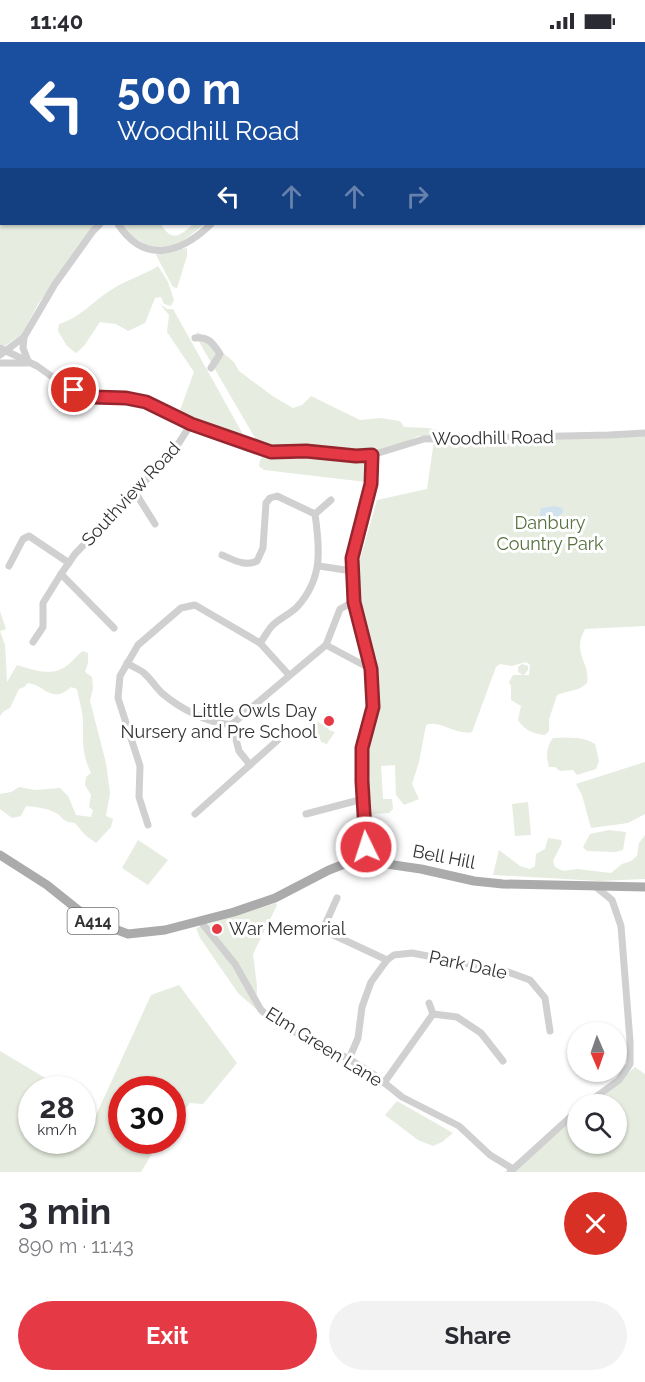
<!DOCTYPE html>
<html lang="en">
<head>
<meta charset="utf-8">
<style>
  body { margin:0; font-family:Raleway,sans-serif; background:#f2f2f3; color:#2b2b33; height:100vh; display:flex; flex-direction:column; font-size:22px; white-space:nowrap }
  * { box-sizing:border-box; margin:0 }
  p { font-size:20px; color:#7c7c81 }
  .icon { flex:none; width:33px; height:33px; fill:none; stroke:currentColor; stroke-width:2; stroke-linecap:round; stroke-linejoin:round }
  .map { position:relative; height:1130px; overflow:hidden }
  .panel { display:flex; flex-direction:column; background:#fff; flex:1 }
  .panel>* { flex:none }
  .hud { position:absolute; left:0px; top:0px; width:645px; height:183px; box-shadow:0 2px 4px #0004; background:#1a4fa0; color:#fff; overflow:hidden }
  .needle { width:39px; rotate:178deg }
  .fabs { position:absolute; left:567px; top:980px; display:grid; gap:12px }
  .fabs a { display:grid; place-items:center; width:60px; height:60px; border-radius:50%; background:#fff; box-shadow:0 2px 4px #0004; font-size:30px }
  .speed { position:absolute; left:18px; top:1034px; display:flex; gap:12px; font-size:30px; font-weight:700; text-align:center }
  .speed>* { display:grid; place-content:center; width:78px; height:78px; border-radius:50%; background:#fff; box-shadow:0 2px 4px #0004; line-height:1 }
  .speed small { font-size:15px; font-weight:400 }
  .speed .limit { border:9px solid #d22; background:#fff; color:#111 }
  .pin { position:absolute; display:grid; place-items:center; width:51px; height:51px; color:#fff; margin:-26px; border:3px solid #fff; border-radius:50%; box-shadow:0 2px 6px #0007 }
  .me { position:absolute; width:66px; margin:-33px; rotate:356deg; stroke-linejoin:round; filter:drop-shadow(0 0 4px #0008) }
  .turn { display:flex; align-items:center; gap:21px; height:126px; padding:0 18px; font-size:27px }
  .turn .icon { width:78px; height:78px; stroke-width:2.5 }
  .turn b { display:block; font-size:42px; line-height:51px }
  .lanes { display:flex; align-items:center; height:57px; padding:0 18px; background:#0003; justify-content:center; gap:30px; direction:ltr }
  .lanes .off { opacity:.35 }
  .round { display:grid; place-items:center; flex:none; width:63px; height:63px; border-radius:32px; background:#f2f2f3 }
  .overview { display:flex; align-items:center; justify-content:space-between; height:102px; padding:0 18px }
  h1 { font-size:36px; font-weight:700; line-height:45px }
  .button { display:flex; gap:12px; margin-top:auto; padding:12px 18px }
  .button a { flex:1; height:69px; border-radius:36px; background:#e63946; color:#fff; font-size:24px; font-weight:700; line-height:69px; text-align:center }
  .button a+a { background:#f2f2f3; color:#2b2b33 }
  .status { display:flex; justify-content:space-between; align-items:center; height:42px; padding:0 30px; background:#fff; direction:ltr }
  .status svg { height:16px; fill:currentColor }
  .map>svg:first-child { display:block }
</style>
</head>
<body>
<div class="status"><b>11:40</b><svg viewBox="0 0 49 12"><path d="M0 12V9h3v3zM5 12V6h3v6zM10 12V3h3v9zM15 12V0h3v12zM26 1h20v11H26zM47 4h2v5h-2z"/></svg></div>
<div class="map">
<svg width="645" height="1130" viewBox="0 0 645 1130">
  <rect width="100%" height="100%" fill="#fff"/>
  <g fill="#e6ecdf">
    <polygon points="0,59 2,182 96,182 38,262 22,292 5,304 0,302"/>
    <path d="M 116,182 L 161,182 C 172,201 180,194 193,182 L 204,182 C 164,217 155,211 116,182 Z"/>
    <polygon points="187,206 187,214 177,246 173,245 156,213 158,211"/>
    <path d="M 158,224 L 168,240 L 174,258 L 171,264 L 164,262 L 161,255 L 155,256 L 145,281 L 128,289 L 116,282 L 100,280 L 84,304 L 76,311 L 67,304 L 58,289 L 59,282 C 80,276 93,259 111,248 C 125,238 143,234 158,224 Z"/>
    <polygon points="160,262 167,267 173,267 245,396 193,378 179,371 194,330 167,290 169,273"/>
    <polygon points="198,290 234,320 239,329 274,355 293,366 302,363 311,354 360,378 381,376 400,379 404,385 428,386 478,396 418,394 408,399 375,409 357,411 267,406 259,403 195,293"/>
    <path d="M 645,393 L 645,584 L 585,587 C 571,613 591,620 587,641 C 578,650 568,648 557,653 L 549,677 L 549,689 L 545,693 C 534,692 524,688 518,678 L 521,664 L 511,658 L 511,644 L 509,640 L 513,633 L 523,633 L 518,630 L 518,625 L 522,622 L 528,624 L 528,628 L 524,633 L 529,633 L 530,623 L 526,620 L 512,624 L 500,622 L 496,625 L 472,690 C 456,694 440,677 426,683 L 419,720 L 412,742 L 419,757 L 404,763 L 396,753 L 395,723 L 381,724 L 383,757 L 392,757 L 393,767 L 389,771 L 373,772 L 372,776 L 371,774 L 367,710 L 378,653 L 377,619 L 376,615 L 373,615 L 362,572 L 357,528 L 377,458 L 427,447 L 434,399 L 615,396 Z"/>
    <polygon points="263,415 365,419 369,423 368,439 366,440 264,428 259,424 260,418"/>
    <path d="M 0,569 L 6,587 L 0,589 L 5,603 L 7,640 L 17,623 C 34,628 53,636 69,622 C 74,618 77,613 83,609 L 88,611 L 88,621 L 85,630 L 92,635 L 93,646 L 90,659 L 106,721 L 110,751 L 106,774 L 113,777 L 111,785 L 96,801 L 85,793 L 75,781 C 59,779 65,775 54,770 C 49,767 32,764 26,764 L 21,774 L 12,776 L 0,767 L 0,752 L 11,750 L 19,745 L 35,748 L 60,746 L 68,754 L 76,773 L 91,775 L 93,768 L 89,765 L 91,753 L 85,743 L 86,735 L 91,731 C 82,712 83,701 83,680 C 83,670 79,658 77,647 L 71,645 C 52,663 45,643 28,641 L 24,645 L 19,647 L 10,666 L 4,669 L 0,674 Z"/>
    <polygon points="308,677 315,681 317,679 329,687 329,688 335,690 326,703 324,700 322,701"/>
    <path d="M 553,696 C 567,696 583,694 595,702 L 599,719 L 596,727 L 577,733 L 573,728 L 560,729 L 555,725 L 549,725 C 546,714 546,705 553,696 Z"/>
    <polygon points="645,720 645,772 628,781 591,786 582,753 576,742"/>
    <polygon points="528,760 531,793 515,794 512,762"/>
    <polygon points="609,788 626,790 623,808 615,810 587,809 583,805 590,792"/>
    <polygon points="645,793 645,837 599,839 493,833 499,808 520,824 530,827 535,824 536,812 545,807 548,796 561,798 562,801 553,819 555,825 563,829 577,827 611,831 622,822 631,819 637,814 639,801"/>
    <polygon points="138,798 168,818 148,843 122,826"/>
    <polygon points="276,861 277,863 253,912 257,944 256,967 238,951 200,896 196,886"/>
    <polygon points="179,943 237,1021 203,1062 190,1061 173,1081 172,1047 122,1047 122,1098 160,1098 141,1130 0,1130 0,1009 47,1037 46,1047 32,1047 32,1098 82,1098 83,1077 92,1082 151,953"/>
    <polygon points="635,1025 645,1032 645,1130 510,1130 572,1078 572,1077 577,1070 578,1101 616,1101 616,1062 590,1062"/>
    <polygon points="397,1059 453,1091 442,1100 433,1104 418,1098 385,1073"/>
  </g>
  <polygon fill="#cfe2ee" points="555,464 562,466 563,470 559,474 558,480 546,480 539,477 541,466"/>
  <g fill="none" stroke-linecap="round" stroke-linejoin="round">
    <g stroke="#d0d0d0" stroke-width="7">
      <polyline points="399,2 400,0"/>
      <path d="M 118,182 C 145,223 181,211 211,182"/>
      <path d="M 195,296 C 208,294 213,301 220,312 L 211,326"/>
      <polyline points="0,306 37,324 64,343 83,352 146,360 191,382 271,410 306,409 356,414 372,413 424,397 609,393 645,391"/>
      <polyline points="0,313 24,295"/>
      <polyline points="28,319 23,306 24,295 55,242 93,189 100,182"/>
      <polyline points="0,321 27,321"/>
      <polyline points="135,450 155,482"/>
      <path d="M 222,513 C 234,518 245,525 257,519 L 263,506 L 266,461 L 270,456 L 277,454 L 315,472"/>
      <polyline points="9,524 23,497 29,494 69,521"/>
      <polyline points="319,524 352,529"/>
      <polyline points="114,586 61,532 75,512 173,410 191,382"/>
      <polyline points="33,600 43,585 43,561 61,532"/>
      <path d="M 260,601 C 264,596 267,590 271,585 C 278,577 289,573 297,565 C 323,537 320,507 315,472 L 331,458"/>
      <polyline points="326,603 371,627"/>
      <path d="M 127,621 C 133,625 139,627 144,631 C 151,637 156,646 163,652 C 178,665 212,684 232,682 L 326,603 L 340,567 L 353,560"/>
      <polyline points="232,682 239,709 250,723"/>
      <polyline points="195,772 279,697"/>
      <polyline points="306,772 363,757"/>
      <polyline points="148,783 139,755 140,724 118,656 120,634 138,603 181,566 195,563 260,601 289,633"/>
      <polyline points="366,819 361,739 362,706 373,665 371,627 353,560 352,516 371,442 372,413"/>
      <polyline points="337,856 324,885 325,889 387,918"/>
      <polyline points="201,880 235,922 261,968 277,981 349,1017 376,1034 402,1055 459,1084 490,1113 513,1127"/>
      <polyline points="429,961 433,972"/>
      <polyline points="349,1017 358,996 362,965 371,940 387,918 394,913 412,911 505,929 530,938 545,956 550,989"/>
      <polyline points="384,1041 433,972 457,975 481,991 503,1019"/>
      <polyline points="586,1062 619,1038 630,1022 630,999 621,884 612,858 596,845"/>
      <polyline points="510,1130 578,1068"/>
    </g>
    <polyline stroke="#ababab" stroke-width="9" points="0,813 47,843 82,871 96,880 128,892 165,888 234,870 275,856 329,828 347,821 366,819 421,827 474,839 503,842 645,845"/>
  </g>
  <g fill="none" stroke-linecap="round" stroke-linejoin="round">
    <defs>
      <polyline id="route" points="74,348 93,355 126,356 146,360 191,382 271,410 306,409 356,414 372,413 371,442 352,516 354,560 371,627 373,665 362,706 362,739 366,805"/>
    </defs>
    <use href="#route" stroke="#96252e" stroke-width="15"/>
    <use href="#route" stroke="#e63946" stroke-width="10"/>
  </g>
  <g fill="#e63946" stroke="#fff" stroke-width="2">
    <circle cx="329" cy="679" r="6"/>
    <circle cx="217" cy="887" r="6"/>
  </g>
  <g text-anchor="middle" stroke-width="6" stroke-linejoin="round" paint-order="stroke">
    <rect fill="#fff" stroke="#707070" stroke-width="1.5" x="67.5" y="866" width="51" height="26" rx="4.5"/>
    <g font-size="16" font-weight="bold" fill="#333">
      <text x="93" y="885">A414</text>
    </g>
    <g font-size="18" fill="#333" stroke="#fff">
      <text transform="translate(493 396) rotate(-1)" y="6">Woodhill Road</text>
      <text transform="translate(131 452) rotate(-47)" y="6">Southview Road</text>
      <text transform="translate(444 815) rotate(11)" y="6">Bell Hill</text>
      <text transform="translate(468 923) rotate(12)" y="6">Park Dale</text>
      <text transform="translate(324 1005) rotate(32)" y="6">Elm Green Lane</text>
    </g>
    <g font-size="18" fill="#56703f" stroke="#fff">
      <text x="550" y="487">Danbury<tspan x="550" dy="21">Country Park</tspan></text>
    </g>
    <g font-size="18" fill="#333" stroke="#fff" text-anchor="end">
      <text x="317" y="675">Little Owls Day<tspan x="317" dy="21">Nursery and Pre School</tspan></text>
      <text x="229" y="893" text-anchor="start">War Memorial</text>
    </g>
  </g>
</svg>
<div class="fabs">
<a><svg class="needle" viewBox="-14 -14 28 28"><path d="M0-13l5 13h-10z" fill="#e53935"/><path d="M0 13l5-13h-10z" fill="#7c7c81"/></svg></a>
<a><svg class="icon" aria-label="search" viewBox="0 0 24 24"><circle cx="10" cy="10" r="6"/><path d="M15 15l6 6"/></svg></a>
</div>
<div class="speed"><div>28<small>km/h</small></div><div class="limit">30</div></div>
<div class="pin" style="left:74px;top:348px;background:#d93025"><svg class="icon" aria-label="arrive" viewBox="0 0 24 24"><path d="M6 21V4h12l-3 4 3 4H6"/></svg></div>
<svg class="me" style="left:366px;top:805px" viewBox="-20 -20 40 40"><circle r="17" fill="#e63946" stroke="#fff" stroke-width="3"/><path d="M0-11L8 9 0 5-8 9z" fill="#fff"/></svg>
<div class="hud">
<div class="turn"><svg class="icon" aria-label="left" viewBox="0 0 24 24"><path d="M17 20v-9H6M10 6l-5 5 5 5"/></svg><div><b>500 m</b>Woodhill Road</div></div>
<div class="lanes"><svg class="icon" aria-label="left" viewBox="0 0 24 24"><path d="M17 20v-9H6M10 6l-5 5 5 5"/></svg><svg class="icon off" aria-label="ahead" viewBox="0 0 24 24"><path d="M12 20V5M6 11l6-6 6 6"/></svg><svg class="icon off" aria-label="ahead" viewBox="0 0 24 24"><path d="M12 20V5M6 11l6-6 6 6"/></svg><svg class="icon off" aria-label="right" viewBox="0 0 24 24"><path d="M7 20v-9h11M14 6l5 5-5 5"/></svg></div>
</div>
</div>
<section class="panel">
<div class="overview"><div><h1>3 min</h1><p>890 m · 11:43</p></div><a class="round" style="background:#d93025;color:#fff"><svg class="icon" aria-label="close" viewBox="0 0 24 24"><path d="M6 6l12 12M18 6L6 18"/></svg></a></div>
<div class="button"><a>Exit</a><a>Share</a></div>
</section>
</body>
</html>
